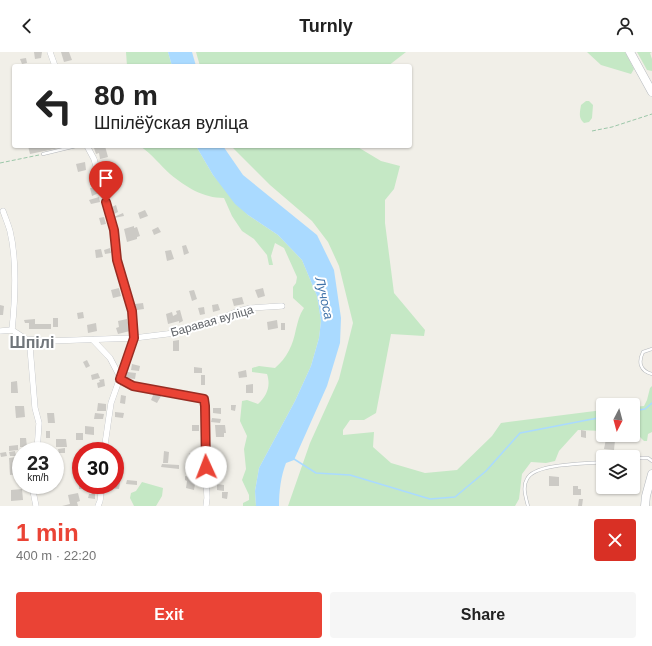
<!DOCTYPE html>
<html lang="en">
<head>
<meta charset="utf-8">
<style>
  body { margin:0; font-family:Helvetica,sans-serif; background:#f6f6f6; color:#222; height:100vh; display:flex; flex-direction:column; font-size:15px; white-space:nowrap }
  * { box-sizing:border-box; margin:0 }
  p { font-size:13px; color:#767676 }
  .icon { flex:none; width:22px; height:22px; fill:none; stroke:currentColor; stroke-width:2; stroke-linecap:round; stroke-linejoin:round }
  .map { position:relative; height:454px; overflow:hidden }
  .sheet { display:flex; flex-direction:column; background:#fff; flex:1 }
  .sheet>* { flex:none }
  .banner { position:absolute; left:12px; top:12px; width:400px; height:84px; border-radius:4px; box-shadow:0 1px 3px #0004; background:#fff; color:#222; overflow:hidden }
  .needle { width:26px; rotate:186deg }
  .controls { position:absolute; left:596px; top:346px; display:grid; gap:8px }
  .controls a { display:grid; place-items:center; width:44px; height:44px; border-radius:4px; background:#fff; box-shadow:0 1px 3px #0004; font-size:20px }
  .speed { position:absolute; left:12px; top:390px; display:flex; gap:8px; font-size:20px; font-weight:700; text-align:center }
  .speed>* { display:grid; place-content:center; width:52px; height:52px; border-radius:50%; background:#fff; box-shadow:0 1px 3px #0004; line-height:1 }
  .speed small { font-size:10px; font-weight:400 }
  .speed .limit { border:6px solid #d22; background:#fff; color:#111 }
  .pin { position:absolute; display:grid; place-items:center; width:34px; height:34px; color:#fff; margin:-41px -17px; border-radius:50% 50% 50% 0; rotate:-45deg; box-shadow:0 0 4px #0007 }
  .pin .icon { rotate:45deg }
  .me { position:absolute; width:44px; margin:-22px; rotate:358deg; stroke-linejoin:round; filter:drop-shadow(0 0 3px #0008) }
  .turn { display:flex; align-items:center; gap:14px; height:84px; padding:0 16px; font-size:18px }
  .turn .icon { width:52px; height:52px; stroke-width:2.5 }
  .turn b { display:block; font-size:28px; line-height:34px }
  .round { display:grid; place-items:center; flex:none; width:42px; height:42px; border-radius:4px; background:#f6f6f6 }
  .summary { display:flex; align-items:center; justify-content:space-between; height:68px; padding:0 16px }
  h1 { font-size:24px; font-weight:700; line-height:30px; color:#ea4335 }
  .cta { display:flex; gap:8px; margin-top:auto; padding:8px 16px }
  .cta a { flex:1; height:46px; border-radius:4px; background:#ea4335; color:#fff; font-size:16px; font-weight:700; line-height:46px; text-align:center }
  .cta a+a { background:#f6f6f6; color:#222 }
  header { display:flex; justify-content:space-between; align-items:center; height:52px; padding:0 16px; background:#fff; font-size:18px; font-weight:700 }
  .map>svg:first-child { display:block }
</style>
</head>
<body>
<header><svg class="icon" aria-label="back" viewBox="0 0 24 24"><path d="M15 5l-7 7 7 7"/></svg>Turnly<svg class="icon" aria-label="person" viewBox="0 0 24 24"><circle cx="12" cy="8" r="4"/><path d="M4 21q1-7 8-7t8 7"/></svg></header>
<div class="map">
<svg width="652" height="454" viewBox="0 0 652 454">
  <rect width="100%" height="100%" fill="#f1efe8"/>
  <g fill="#c5e8c5">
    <polygon points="126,0 168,0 172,14 127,14"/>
    <polygon points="196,0 406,0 388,14 200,14"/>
    <polygon points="587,0 625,0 634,17 631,22 601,13"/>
    <polygon points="637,0 652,0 650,1 652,7 652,19 647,18"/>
    <path d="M 586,49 L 589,49 L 593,53 L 592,66 L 589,70 L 584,71 C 578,66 580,60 581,53 Z"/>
    <path d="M 140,94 L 196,94 L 213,123 L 248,163 L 278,183 L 302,208 L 317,244 L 321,269 L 319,286 L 311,314 L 295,349 L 259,416 L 255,439 L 256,454 L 243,454 L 243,451 L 249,448 L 249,443 L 242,428 L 246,417 L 244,397 L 247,384 L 240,369 L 242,349 L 247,348 L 258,352 C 267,344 271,334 267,322 L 252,320 L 252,316 L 259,314 L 275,316 C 287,306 293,293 296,277 C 298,270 299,263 304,256 L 293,246 L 293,235 L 296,231 L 297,225 L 284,196 L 275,191 L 271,204 L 273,213 L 269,213 L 267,203 L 254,187 L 242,179 L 232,164 L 224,146 C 203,146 186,135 170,122 C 160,113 152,102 140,94 Z"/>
    <polygon points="231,94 356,94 381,109 400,114 394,137 385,148 385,171 394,241 425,278 424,284 391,282 376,361 364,368 350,368 343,378 343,383 374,380 373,395 391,411 425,421 457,418 492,384 501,371 603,358 603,379 578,378 559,399 555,409 546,411 531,410 522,422 519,447 515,454 288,454 310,391 339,327 353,271 339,214 328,190 312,169 270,133"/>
    <polygon points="652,334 652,380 648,382 647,389 644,389 640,385 633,383 633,355 644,354 647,348 650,336"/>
    <polygon points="142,430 163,436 162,444 156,454 134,454 130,446 131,441 136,439"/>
  </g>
  <g fill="#aadaff">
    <polygon points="168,0 192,0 196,14 172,14"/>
    <path d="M 196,94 L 223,94 L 243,123 L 317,183 L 334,218 L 341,266 L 340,291 L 327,334 L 294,408 L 286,411 C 281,424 279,439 279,454 L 256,454 L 255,439 L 259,416 L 295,349 L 311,314 L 319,286 L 321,269 L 317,244 L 302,208 L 278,183 L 248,163 L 235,152 L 213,123 Z"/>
  </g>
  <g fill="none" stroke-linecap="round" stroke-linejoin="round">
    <g stroke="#aadaff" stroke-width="1.5">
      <polyline points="633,359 645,357 652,351"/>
      <polyline points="294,407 316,421 350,423 430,447 455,445 486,419 520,381 603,365"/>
    </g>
  </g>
  <g fill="#cccac5">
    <polygon points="34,0 42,0 41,6 35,7"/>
    <polygon points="61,0 69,0 72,8 64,10"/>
    <polygon points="26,6 27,11 22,12 20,7"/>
    <polygon points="28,94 59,94 59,96 30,102"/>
    <polygon points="102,94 105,94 108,105 100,107 99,101 96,102 94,96"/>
    <polygon points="85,110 86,118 78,120 76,112"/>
    <polygon points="106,113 108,122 103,124 100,115"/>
    <polygon points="98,135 99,141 92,144 90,136"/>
    <polygon points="99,145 100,150 91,152 89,148"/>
    <polygon points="116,153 118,160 114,162 112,155"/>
    <polygon points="145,158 148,164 140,167 138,161"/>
    <polygon points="123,161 124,164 114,166 114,165"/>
    <polygon points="104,165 106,172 101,173 99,166"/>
    <polygon points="134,174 134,176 137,175 140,184 137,185 137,187 127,190 124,177"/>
    <polygon points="158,175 161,180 154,183 152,178"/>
    <polygon points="186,193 189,201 184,203 182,194"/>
    <polygon points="110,196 111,201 105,202 104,198"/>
    <polygon points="101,197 103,205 96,206 95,198"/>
    <polygon points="171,198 174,207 167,209 165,199"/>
    <polygon points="119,236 121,244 113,246 111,238"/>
    <polygon points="263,236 265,244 258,246 255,238"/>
    <polygon points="194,238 197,247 192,249 189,239"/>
    <polygon points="242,245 244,252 234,254 232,247"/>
    <polygon points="143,251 144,257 137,258 135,252"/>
    <polygon points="218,252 220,258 213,260 212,253"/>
    <polygon points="0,253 4,254 3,263 0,263"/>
    <polygon points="204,255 205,262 200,263 198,256"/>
    <polygon points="180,258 183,269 179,271 179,269 168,272 166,262 172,260 173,264 177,262 176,259"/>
    <polygon points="83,260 84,266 78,267 77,261"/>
    <rect x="53" y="266" width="5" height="9"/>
    <polygon points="35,267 35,272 51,272 51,277 29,277 29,271 25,271 24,268"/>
    <polygon points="127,267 130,279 118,282 116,276 119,275 118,269"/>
    <polygon points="277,268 278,276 268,278 267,270"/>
    <polygon points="96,271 97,279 88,281 87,273"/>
    <rect x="281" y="271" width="4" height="7"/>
    <polygon points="179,288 179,299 173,299 173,289"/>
    <polygon points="87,308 90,314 86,316 83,310"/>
    <polygon points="132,312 140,314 139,319 131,318"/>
    <polygon points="194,315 202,316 202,321 194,321"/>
    <polygon points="246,318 247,325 239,326 238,320"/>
    <polygon points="127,320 136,321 135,327 126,326"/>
    <polygon points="98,321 100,326 92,328 91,323"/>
    <rect x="201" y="323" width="4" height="10"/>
    <polygon points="104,327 105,334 98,336 97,331 100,330 99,328"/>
    <polygon points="17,329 18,341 11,341 11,330"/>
    <polygon points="253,332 253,341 246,341 246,333"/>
    <polygon points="154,341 161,344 157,351 151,348"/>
    <polygon points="121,343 126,344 125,352 120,351"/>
    <polygon points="98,351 106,352 106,359 97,359"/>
    <polygon points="231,353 236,353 235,359 231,358"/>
    <polygon points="15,354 24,354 25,365 16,366"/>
    <polygon points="213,356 221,356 221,362 213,361"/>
    <polygon points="115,360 124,361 123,366 115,365"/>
    <polygon points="47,361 54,361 55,371 48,371"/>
    <polygon points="95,361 104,362 103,367 94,367"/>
    <polygon points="212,366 221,367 220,371 211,370"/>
    <rect x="192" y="373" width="7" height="6"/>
    <polygon points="215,373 225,373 226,381 224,381 224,385 216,385"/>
    <polygon points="85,374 94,375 94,383 85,382"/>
    <polygon points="581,378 586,379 586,386 581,385"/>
    <rect x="46" y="379" width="4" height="7"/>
    <rect x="76" y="381" width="7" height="7"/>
    <polygon points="20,386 26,386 27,395 20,395"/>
    <polygon points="56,387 66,387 67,395 56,395"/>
    <polygon points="606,387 615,388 614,398 604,397"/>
    <polygon points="18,393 18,398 9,399 9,394"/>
    <polygon points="65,396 65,401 59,401 58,397"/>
    <polygon points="15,399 16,404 10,404 9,400"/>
    <polygon points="164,399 169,400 168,411 163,411"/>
    <polygon points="6,400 7,404 1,405 0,401"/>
    <polygon points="189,401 198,402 197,413 188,412"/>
    <polygon points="16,405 17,422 10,423 9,406"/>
    <polygon points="214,410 218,410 218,417 213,417"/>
    <polygon points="162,412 179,413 179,417 161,415"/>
    <polygon points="185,424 196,426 194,438 186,436 187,429 185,428"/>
    <polygon points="549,424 559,425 559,434 549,434"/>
    <polygon points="127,428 137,429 137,433 126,432"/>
    <polygon points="79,430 81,430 81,433 96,433 95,440 87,440 87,437 79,437"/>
    <polygon points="117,430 120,431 119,437 110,436 111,433 115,433 115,431 117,431"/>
    <polygon points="217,432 224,433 224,439 217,438"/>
    <polygon points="573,434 578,434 578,437 581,437 581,443 573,443"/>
    <polygon points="611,435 620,435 619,439 610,439"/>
    <polygon points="22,437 23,448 11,449 11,438"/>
    <polygon points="222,440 228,440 227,447 222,446"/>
    <polygon points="78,441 80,449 77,450 78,454 62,454 70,452 68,443"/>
    <polygon points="89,442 95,442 95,447 88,446"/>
    <polygon points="579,447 583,447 582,454 578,454"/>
  </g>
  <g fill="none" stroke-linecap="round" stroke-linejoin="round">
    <defs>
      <g id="lane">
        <polyline points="43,102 76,94"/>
        <path d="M 652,297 L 643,300 C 638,310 640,319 652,322"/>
        <polyline points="633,406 648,406 652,409"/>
        <path d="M 528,454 C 526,446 522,435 527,427 C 534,411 587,412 603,410"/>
      </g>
      <g id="street">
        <polyline points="50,0 55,14"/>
        <polyline points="87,94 94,107 114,178 117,208 131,259 134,286 111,351 104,399"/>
        <path d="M 3,159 C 5,165 8,172 10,179 C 17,208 15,249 12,278"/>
        <polyline points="0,279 12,278 26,287 48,289 134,286 175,281 203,274 238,259 251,256 282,254"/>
        <polyline points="26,287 30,295 35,356 39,371 37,399"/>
        <polyline points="93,288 110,306 121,327 133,334 204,347 205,353 204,377 207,446 206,454"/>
        <polyline points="34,433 33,439 36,454"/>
        <polyline points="98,454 100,449 102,433"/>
      </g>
      <g id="secondary">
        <polyline points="630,0 652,40"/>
        <polyline points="645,454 646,444 652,422"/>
      </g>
    </defs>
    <use href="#lane" stroke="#b5b8bc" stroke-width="3.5"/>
    <use href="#street" stroke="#b5b8bc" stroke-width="6"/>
    <use href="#secondary" stroke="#b6babf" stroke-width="9"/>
    <g stroke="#9cc7a9" stroke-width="1" stroke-dasharray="4 2" stroke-linecap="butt">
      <polyline points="592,79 612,75 652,62"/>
      <polyline points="0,111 39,103"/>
    </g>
    <use href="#lane" stroke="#fff" stroke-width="2.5"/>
    <use href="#street" stroke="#fff" stroke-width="5.5"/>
    <use href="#secondary" stroke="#fff" stroke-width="8"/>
  </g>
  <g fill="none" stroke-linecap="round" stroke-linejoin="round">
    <defs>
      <polyline id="route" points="106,150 114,178 117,208 132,259 134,286 120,327 133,334 204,347 205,354 206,415"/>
    </defs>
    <use href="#route" stroke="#982c22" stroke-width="10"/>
    <use href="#route" stroke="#ea4335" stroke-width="7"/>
  </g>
  <g text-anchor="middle" stroke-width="4" stroke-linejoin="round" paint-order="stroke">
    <g font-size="12" fill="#5f6368" stroke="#fff">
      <text transform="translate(212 269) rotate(-16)" y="4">Баравая вуліца</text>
    </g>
    <g font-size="13" font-style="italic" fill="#4174aa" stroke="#fff">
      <text transform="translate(325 246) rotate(77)" y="5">Лучоса</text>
    </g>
    <g font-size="16" font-weight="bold" fill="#70757a" stroke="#fff">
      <text x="32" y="296">Шпілі</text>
    </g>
  </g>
</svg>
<div class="controls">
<a><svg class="needle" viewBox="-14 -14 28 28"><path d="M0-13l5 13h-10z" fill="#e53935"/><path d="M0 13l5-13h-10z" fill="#767676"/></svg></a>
<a><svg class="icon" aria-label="layers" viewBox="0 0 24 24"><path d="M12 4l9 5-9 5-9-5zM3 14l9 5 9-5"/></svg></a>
</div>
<div class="speed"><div>23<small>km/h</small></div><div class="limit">30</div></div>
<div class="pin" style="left:106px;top:150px;background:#d93025"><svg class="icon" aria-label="arrive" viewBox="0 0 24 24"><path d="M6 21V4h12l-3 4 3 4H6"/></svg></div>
<svg class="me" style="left:206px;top:415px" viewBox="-20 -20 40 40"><circle r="19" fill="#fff"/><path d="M0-13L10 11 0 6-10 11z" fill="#ea4335"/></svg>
<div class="banner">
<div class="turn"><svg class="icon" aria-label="left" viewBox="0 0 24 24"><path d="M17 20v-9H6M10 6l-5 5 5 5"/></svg><div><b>80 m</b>Шпілёўская вуліца</div></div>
</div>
</div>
<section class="sheet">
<div class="summary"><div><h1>1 min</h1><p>400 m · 22:20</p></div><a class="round" style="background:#d93025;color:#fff"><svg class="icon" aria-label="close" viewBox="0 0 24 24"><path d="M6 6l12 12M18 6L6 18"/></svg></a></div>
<div class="cta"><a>Exit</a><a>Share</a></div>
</section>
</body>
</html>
